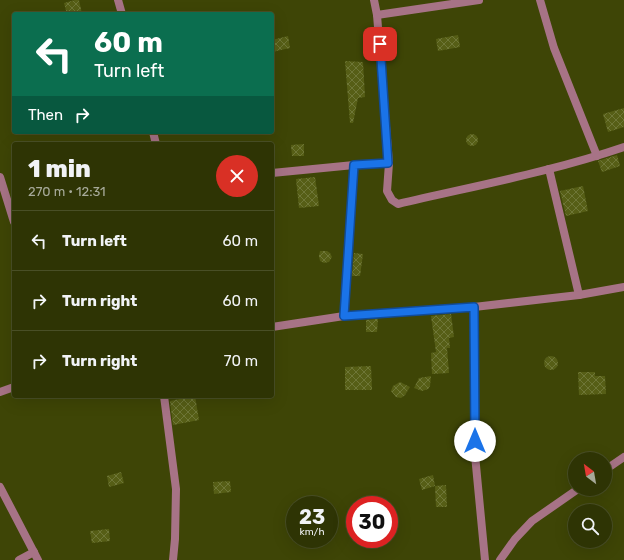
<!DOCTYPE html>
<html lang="en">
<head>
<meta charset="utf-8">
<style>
  body { margin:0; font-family:Rubik,sans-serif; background:#363c0e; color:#f1f3f6; height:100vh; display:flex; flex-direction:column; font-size:15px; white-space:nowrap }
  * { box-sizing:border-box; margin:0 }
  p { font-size:13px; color:#a7aa9a }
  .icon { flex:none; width:22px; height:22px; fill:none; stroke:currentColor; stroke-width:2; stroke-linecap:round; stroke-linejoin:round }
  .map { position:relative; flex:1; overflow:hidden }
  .sheet { position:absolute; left:12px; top:142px; width:262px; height:256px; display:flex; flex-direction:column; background:#2e3404; border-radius:4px; box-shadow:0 4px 16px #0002,0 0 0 1px #494f26 }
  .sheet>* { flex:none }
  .top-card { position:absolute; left:12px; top:12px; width:262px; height:122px; border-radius:4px; box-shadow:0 4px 16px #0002,0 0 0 1px #494f26; background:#0b6e4f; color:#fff; overflow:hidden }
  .needle { width:26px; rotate:329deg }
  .buttons { position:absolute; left:568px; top:452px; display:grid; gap:8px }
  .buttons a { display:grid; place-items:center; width:44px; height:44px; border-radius:50%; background:#2e3404; box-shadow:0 4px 16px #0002,0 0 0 1px #494f26; font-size:20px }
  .speed { position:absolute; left:286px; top:496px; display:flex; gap:8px; font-size:20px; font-weight:700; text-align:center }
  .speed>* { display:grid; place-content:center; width:52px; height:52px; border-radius:50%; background:#2e3404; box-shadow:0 4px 16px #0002,0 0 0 1px #494f26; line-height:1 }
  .speed small { font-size:10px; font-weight:400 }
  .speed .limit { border:6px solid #d22; background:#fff; color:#111 }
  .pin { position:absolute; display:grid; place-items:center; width:34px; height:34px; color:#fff; margin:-17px; border-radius:8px; box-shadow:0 2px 6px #0006 }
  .me { position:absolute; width:44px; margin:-22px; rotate:0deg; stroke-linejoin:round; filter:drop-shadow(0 0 3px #0008) }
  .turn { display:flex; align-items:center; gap:14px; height:84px; padding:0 16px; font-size:18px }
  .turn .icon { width:52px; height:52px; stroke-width:2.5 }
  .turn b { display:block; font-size:28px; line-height:34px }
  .then { display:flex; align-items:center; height:38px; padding:0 16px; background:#0003; gap:8px; font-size:15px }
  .round { display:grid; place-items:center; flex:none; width:42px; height:42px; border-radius:21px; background:#363c0e }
  .head { display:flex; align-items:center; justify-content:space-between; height:68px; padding:0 16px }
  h1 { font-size:24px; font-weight:800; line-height:30px }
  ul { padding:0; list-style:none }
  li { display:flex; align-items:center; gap:12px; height:60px; padding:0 16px; border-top:1px solid #494f26 }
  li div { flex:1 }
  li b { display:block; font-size:15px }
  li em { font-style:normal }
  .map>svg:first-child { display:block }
</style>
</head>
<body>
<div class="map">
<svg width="624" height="560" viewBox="0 0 624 560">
  <defs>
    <pattern id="building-cross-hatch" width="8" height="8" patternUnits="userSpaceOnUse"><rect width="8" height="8" fill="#565e16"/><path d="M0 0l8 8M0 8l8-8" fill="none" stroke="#6e7637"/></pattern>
  </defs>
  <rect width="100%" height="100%" fill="#3e4506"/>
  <g fill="url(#building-cross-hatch)">
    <polygon points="75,0 79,0 82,14 67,14 64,3"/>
    <polygon points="458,35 460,47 438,51 436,39"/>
    <polygon points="288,36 290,48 272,52 272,40"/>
    <polygon points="345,61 363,62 365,97 358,98 353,123 350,123"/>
    <polygon points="624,108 624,127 608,132 603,114"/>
    <circle cx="472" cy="140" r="6"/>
    <polygon points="304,144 304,156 292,156 291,145"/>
    <polygon points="617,155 620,166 602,172 598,161"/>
    <polygon points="315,177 319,206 299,208 296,179"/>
    <polygon points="583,186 588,211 566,216 560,191"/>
    <polygon points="320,251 327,251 330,253 332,257 329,262 324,263 320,261 319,256"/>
    <polygon points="354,253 363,254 360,276 352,276"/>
    <polygon points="451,314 454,337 449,338 450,348 447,348 449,373 432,374 431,353 436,352 431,316"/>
    <polygon points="378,319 377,332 366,332 366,320"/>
    <circle cx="551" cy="363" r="7"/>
    <polygon points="371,366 372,390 345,390 345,367"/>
    <polygon points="578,372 595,372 595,376 605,376 606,394 579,395"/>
    <polygon points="431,376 430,386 428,389 422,391 414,388 419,378"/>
    <polygon points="400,382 410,387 405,395 401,398 396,397 391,391 393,386"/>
    <polygon points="195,396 199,420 173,425 170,401"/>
    <polygon points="121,472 124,483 109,487 107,476"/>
    <polygon points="433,475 435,486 422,490 419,479"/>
    <polygon points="230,481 231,492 214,494 213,482"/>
    <polygon points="446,485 447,507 436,507 435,486"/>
    <polygon points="109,529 110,541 92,543 90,531"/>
  </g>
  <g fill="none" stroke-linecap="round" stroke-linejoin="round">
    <g stroke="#a77386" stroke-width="8">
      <polyline points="118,0 122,14"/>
      <path d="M 374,0 L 377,15 L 389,163 L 387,191 L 392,200 L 398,204 C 474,186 551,172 624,147"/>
      <polyline points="540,0 554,48 597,156"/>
      <polyline points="377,15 479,0"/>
      <polyline points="153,132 156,144"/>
      <polyline points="549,169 579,295"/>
      <polyline points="272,173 354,165 389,163"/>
      <polyline points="0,177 14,222"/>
      <polyline points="474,307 475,455 485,560"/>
      <polyline points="344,316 354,165"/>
      <polyline points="272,327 344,316 474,307 579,295 624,287"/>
      <polyline points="0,392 14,387"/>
      <polyline points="164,396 176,489 175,539 173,560"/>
      <polyline points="605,470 624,457"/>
      <polyline points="0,487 38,560"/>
      <polyline points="19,560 34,552"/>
      <polyline points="500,560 515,539 532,521 578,489"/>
    </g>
  </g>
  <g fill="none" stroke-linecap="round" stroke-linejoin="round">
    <defs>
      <polyline id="route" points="380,44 388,163 354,165 344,316 474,307 475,441"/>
    </defs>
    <use href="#route" stroke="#114b97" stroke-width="10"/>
    <use href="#route" stroke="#1a73e8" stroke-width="7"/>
  </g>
</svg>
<div class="buttons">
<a><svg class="needle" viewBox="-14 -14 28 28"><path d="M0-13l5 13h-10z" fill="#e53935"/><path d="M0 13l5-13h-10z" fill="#a7aa9a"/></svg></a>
<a><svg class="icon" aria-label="search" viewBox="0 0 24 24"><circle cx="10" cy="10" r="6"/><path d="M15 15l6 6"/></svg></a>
</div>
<div class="speed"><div>23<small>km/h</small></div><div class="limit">30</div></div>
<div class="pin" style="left:380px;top:44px;background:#d93025"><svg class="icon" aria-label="arrive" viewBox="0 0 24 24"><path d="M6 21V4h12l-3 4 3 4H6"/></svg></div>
<svg class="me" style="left:475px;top:441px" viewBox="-20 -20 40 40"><circle r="19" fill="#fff"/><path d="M0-13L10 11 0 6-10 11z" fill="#1a73e8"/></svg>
<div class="top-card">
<div class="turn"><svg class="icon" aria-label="left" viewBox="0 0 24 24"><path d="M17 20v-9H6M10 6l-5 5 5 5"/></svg><div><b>60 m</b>Turn left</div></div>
<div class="then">Then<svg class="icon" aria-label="right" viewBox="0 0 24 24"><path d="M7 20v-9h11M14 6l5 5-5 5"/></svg></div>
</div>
<section class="sheet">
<div class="head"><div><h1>1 min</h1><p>270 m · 12:31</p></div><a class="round" style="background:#d93025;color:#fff"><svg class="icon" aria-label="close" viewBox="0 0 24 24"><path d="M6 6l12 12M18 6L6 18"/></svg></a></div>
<ul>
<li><svg class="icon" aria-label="left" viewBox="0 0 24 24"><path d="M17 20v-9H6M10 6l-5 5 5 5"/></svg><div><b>Turn left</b></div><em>60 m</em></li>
<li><svg class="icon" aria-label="right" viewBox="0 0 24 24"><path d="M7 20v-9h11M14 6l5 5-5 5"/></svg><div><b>Turn right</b></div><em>60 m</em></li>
<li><svg class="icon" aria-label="right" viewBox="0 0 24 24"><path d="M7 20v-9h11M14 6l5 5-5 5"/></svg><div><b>Turn right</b></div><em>70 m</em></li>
</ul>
</section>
</div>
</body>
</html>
